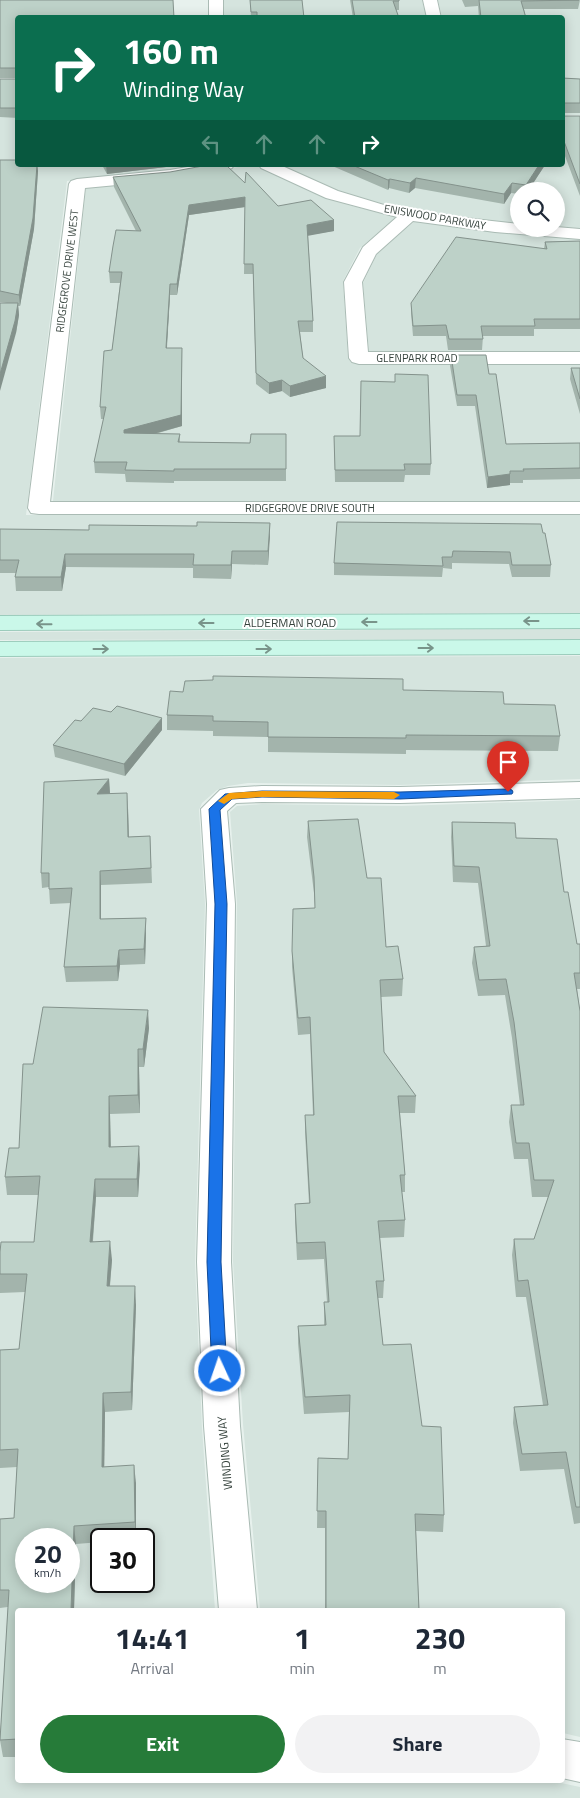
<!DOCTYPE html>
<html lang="en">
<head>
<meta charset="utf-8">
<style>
  body { margin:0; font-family:"Titillium Web",sans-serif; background:#f2f2f3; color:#1f2937; height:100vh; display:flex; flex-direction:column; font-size:19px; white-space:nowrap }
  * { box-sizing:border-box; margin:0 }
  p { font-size:16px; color:#747a83 }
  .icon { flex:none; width:28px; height:28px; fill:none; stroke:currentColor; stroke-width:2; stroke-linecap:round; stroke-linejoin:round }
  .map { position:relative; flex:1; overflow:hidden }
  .side { position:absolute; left:15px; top:1608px; width:550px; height:175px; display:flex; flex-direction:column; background:#fff; border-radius:5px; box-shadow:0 2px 12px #0003 }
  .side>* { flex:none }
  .top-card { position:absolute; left:15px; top:15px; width:550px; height:152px; border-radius:5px; box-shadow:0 2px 12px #0003; background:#0b6e4f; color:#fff; overflow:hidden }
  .controls { position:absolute; left:510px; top:182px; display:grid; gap:10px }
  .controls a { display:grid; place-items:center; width:55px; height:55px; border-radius:50%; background:#fff; box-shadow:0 2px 12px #0003; font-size:25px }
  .speed { position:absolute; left:15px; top:1528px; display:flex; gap:10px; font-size:25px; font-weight:700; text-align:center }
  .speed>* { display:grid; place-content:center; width:65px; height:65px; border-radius:50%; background:#fff; box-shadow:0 2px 12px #0003; line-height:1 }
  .speed small { font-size:12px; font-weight:400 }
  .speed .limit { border:2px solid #111; border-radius:8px; background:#fff; color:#111 }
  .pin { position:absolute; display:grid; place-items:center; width:42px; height:42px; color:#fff; margin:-51px -21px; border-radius:50% 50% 50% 0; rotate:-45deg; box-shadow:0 0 5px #0007 }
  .pin .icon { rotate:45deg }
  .me { position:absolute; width:55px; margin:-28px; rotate:357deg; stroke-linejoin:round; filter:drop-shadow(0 0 4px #0008) }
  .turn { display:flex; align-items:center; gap:18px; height:105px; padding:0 25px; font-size:22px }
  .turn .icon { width:65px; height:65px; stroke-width:2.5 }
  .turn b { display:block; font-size:35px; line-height:42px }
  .lanes { display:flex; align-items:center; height:48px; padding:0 25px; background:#0003; justify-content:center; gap:25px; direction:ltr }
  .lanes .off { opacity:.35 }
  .eta { display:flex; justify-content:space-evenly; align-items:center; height:85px; text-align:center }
  .eta b { font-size:30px; font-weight:700; line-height:35px }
  .cta { display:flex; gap:10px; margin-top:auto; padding:10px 25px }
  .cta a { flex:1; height:58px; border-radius:30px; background:#267b39; color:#fff; font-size:20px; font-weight:700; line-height:58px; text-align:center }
  .cta a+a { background:#f2f2f3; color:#1f2937 }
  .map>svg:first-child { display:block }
</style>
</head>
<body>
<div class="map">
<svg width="580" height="1798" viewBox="0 0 580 1798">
  <rect width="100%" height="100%" fill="#e7f1ed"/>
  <g fill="#d5e4de" fill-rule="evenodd">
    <polygon points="223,0 422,0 426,17 223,17"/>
    <polygon points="438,0 580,0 580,115 563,115 562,18 442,17"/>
    <polygon points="0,87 17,87 18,165 204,165 168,172 67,181 26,515 580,515 580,613 0,615"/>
    <polygon points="563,122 580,122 580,229 556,228 556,191 519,191 519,225 508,225 413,211 359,198 329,188 280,165 562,165"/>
    <polygon points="249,165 255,165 317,194 349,205 396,217 360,248 343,281 348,358 359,363 580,363 580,501 53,501 86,187 173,179"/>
    <polygon points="415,221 504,233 580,238 580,352 369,352 363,283 378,252"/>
    <polygon points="580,629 580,639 0,640 0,632"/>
    <path d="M 580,656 L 580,779 L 399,785 L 248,783 L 228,786 L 217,790 L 202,803 L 199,810 L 205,904 L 195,1263 L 202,1428 L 215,1610 L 18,1610 L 18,1780 L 547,1780 L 580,1787 L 580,1798 L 0,1798 L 0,658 ZM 26,1539 L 69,1539 L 69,1581 L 26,1581 ZM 101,1539 L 144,1539 L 144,1581 L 101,1581 Z"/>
    <polygon points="580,800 580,1737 563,1733 562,1610 260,1610 243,1424 233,1261 237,903 230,812 237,806 262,804 402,806"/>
  </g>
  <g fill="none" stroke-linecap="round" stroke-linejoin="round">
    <defs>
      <g id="street">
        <rect x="209" y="0" width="14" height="18"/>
        <polygon points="423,0 437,0 441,18 427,18"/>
        <polygon points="199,165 234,165 232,168 226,170 170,180 85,188 50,502 580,502 580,514 39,514 31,513 28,508 69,184 71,181 77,179 170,170"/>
        <polygon points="259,165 280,165 338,191 384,205 438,215 519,224 519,229 556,227 580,229 580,239 495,232 413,221 376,254 362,282 368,352 580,352 580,364 359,364 352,362 349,358 344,282 363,247 397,217 326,198 261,168"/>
        <polygon points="580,782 580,798 400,803 262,802 236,803 227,811 235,904 231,1262 240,1426 257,1610 219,1610 204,1426 197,1262 207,904 201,809 220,790 229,788 262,786 400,787"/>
        <polygon points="562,1739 580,1742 580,1782 562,1778"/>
      </g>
      <g id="secondary">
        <polygon points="580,614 580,628 0,630 0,616"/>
        <polygon points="580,640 580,654 0,656 0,642"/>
      </g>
    </defs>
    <use href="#street" stroke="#aabbb4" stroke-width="2"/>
    <use href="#secondary" stroke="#9bcbbb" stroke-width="2"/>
    <use href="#street" fill="#fff" fill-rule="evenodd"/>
    <use href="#secondary" fill="#caf8e9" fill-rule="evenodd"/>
  </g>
  <g fill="#a3b4ac">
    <polygon points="0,0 18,18 18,78 0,78"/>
    <polygon points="250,0 302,0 304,18 251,18"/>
    <polygon points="350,0 399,0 399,10 396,10 399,18 353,18"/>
    <polygon points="462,0 580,0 578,9 524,9 526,18 479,18 478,6 465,7"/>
    <polygon points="562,78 580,79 580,113 562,113"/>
    <polygon points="0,79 18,79 18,118 0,117"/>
    <polygon points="562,116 580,116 580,196 562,148"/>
    <polygon points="0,160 18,165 37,165 38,171 34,229 20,306 18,306 19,315 16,333 7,303 0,302"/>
    <polygon points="102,165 183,165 107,174"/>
    <polygon points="330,165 545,165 528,191 519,191 519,194 511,193 504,204 415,188 409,193 389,188 388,190"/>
    <polygon points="113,177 245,183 278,206 334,220 334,231 308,235 313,321 313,332 300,332 303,358 326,388 290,397 282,391 269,394 256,384 253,274 244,274 245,207 189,215 177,295 170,295 167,348 182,348 182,426 155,434 180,434 180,442 250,443 286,434 286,481 174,481 174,483 126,482 125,474 95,473 94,462 104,419 101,419 100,407 112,350 120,283 110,283 109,272 136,231 114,187"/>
    <polygon points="580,241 580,329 534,329 534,336 483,336 482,350 448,350 446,336 413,336 411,313 411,303 544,249 545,242"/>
    <polygon points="451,355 489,374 506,444 580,443 580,479 523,480 523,483 510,483 510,485 487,488 475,406 457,406 450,366"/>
    <polygon points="571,368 580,368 580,414 570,379"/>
    <polygon points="334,436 431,464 430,475 405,475 404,482 335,482"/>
    <polygon points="270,523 268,565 232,564 231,579 193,578 193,568 66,567 62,591 16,591 15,577 16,573 0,573 0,529 89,530"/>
    <polygon points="543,533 551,565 550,577 512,577 509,564 452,563 452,569 443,568 442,577 334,575 334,563"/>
    <polygon points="403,690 504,704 560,736 558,751 406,750 406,754 268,752 268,737 213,736 213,731 167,730 167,715 183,692"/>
    <polygon points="81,721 162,730 125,776 55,757 53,745"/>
    <polygon points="109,779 110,794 128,808 129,837 150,836 152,883 101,885 101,919 146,918 146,933 145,964 120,965 118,981 66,982 64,967 71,903 50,904 49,887 42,888 41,873"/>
    <polygon points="308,821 367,878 386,947 403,979 402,996 381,997 384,1052 416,1096 415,1113 400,1113 405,1175 405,1192 402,1192 405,1220 404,1237 380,1238 384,1281 383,1298 378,1298 383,1345 422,1426 444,1515 443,1532 416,1531 419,1610 325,1610 325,1528 317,1528 318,1458 348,1459 349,1412 304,1414 298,1343 298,1326 324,1325 324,1302 327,1302 324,1259 297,1260 295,1221 295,1204 309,1203 305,1132 305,1115 313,1115 310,1034 298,1035 292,967 292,951 315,908 314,893 307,837"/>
    <polygon points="452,822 516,838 564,892 577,944 580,944 580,989 577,989 580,1011 580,1523 574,1524 564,1469 520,1471 513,1423 514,1407 543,1405 526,1297 516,1297 512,1255 514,1239 534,1239 548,1197 532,1197 528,1159 514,1159 509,1122 511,1105 520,1105 512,1038 505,995 478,996 472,963 474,947 486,946 478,883 453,882 451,837"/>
    <polygon points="149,1028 144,1067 139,1067 140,1113 110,1114 111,1147 140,1164 138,1197 96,1197 93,1241 112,1260 110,1286 136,1305 132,1410 105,1412 104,1467 136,1483 136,1539 101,1539 101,1542 76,1544 74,1610 18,1610 18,1757 3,1757 0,1740 8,1607 0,1608 0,1519 14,1518 17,1467 0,1468 0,1350 19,1349 25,1292 0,1293 0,1252 34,1242 39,1195 7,1195 5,1177 19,1148 33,1064"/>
  </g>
  <g fill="#84928c">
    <polygon points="37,165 38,171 34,229 20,306 19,295"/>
    <polygon points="106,165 183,165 107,174"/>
    <polygon points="539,165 545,165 528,191 526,191 526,185"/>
    <polygon points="416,178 415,188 409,193 410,183"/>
    <polygon points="390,179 389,188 388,190 388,180"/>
    <polygon points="512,183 511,193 504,204 504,194"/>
    <polygon points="245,197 245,207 189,215 177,295 177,284 189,205"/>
    <polygon points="334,220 334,231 307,236 307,225"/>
    <polygon points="170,284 170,295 166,359 166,348"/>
    <polygon points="18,303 19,315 16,333 0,391 0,374"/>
    <polygon points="182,348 182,426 124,442 124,430"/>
    <polygon points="326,376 326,388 290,397 290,386"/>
    <polygon points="282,380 282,391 269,394 269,383"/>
    <polygon points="510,474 510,485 487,488 488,477"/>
    <polygon points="270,523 270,536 268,565 268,551"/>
    <polygon points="232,551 232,564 231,579 231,565"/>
    <polygon points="65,554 66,567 62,591 61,577"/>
    <polygon points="162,718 162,730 125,776 124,764"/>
    <polygon points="109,779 110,794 97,794"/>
    <polygon points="127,793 128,808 129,852 128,837"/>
    <polygon points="100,871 101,885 101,934 100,919"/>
    <polygon points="146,918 146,933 145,964 144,949"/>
    <polygon points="119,950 120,965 118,981 117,966"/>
    <polygon points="148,1010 149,1028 144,1067 143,1049"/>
    <polygon points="138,1049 139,1067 140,1113 138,1095"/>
    <polygon points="109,1096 110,1114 111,1165 109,1147"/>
    <polygon points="139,1146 140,1164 138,1197 137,1179"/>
    <polygon points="95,1179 96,1197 91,1260 90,1242"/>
    <polygon points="110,1241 112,1260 108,1305 107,1286"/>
    <polygon points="135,1286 136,1305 132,1410 131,1392"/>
    <polygon points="103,1393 105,1412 104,1485 102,1467"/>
    <polygon points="134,1465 136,1483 136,1539 135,1522"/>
    <polygon points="74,1526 76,1544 74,1610 71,1610"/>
  </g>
  <g fill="#bdd1c8" stroke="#84928c" fill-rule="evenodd">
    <polygon points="0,0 173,0 174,18 18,18 18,68 0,68"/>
    <polygon points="250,0 302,0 304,18 257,18 257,12 251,12"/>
    <polygon points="352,0 399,0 399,1 393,1 399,18 355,18"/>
    <polygon points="479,0 579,0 521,1 526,18 481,18"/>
    <polygon points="562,78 580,79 580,103 562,103"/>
    <rect x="0" y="79" width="18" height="29"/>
    <polygon points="562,116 580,116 580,184 562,136"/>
    <polygon points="0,160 18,160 18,165 37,165 33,218 19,295 0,291"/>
    <polygon points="208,165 226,165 245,183 246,172 278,206 311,200 334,220 307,225 313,321 298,321 303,358 326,376 290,386 282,380 269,383 256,373 253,264 244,264 245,197 189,205 177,284 170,284 166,348 182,348 181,415 124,430 124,433 180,434 178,442 250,443 251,434 286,434 286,469 174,469 174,471 125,470 127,462 94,462 106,407 100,407 104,351 112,350 122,272 109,272 113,246 116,230 141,231 113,177 170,172"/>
    <polygon points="352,165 539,165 526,185 512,183 504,194 416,178 410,183 390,179 388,180"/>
    <polygon points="456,237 547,249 545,242 580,241 580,319 534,319 535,326 481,326 483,339 449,339 446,325 413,326 411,303"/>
    <polygon points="0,303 18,303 15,321 0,374"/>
    <polygon points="451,355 486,355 489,374 496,374 506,444 580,443 580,468 523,469 524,471 510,471 510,474 488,477 476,395 457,395"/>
    <polygon points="571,368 580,368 580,399"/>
    <polygon points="395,374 428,375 431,464 404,464 405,470 335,470 334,436 360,436 361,381 395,382"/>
    <polygon points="197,522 270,523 268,551 232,551 231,565 193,565 194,554 65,554 61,577 15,577 19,560 0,560 0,529 89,530 89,525 197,526"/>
    <polygon points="337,522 541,524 543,533 545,533 551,565 512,565 510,552 453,551 452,557 442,557 443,566 334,563"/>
    <polygon points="213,676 403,679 403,690 503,692 504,704 555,705 560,736 406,735 406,738 268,737 268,722 213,721 213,716 167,715 170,691 183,692 185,681 213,680"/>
    <polygon points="117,706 162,718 124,764 53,745 75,720 81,721 93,708 111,712"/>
    <polygon points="109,779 97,794 127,793 128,837 150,836 151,868 100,871 100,919 146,918 144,949 119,950 117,966 64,967 72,888 49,889 49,873 41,873 44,782"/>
    <polygon points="358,819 367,878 381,878 386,947 398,946 403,979 380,980 384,1052 416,1096 398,1096 405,1175 400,1175 405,1220 378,1221 384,1281 376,1281 383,1345 411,1344 422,1426 441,1427 444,1515 415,1514 419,1610 326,1610 326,1511 317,1511 318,1458 348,1459 350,1395 305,1397 298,1326 326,1325 324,1302 329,1302 325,1242 297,1243 295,1204 310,1203 305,1115 314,1115 310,1017 298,1018 292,951 293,909 315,908 314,877 308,821"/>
    <polygon points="452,822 515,823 516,838 557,839 564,892 568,892 577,944 580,944 580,973 574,973 580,1011 580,1507 576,1507 566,1452 522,1454 514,1407 548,1405 528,1280 518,1281 514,1239 534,1239 554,1180 534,1180 529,1143 516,1143 511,1105 524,1105 514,1022 506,979 479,980 474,947 490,946 479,867 454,866"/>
    <path d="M 43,1007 L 148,1010 L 143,1049 L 138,1049 L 138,1095 L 109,1096 L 109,1147 L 139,1146 L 137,1179 L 95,1179 L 90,1242 L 110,1241 L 107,1286 L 135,1286 L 131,1392 L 103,1393 L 102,1467 L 134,1465 L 135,1522 L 74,1526 L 71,1610 L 18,1610 L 18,1739 L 0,1740 L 9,1590 L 0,1590 L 0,1519 L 14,1518 L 18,1449 L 0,1450 L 0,1350 L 19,1349 L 27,1274 L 0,1274 L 0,1252 L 1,1242 L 34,1242 L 40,1176 L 5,1177 L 9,1148 L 19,1148 L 23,1064 L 33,1064 ZM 26,1539 L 69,1539 L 69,1581 L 26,1581 Z"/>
  </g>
  <defs><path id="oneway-shaft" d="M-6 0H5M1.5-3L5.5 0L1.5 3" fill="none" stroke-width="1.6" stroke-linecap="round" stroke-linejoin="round" transform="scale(1.25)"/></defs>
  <g stroke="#79948a">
    <use href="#oneway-shaft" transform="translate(531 621) rotate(180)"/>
    <use href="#oneway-shaft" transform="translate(369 622) rotate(180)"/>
    <use href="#oneway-shaft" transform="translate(206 623) rotate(180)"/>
    <use href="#oneway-shaft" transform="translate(44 624) rotate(-179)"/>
    <use href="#oneway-shaft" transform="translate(426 648)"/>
    <use href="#oneway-shaft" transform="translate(101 649)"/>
    <use href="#oneway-shaft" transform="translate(264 649)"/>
  </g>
  <polygon fill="#1a73e8" stroke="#114b97" points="508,789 512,790 513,792 512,794 400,799 262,797 232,799 220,810 227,904 221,1262 227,1371 225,1375 220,1377 214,1375 212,1371 207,1262 215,904 209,809 225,794 262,791 400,792"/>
  <polygon fill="#f59e0b" points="262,791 394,792 400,795 394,799 262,797 232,799 224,804 218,801 229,793"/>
  <g text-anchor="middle" stroke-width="4" stroke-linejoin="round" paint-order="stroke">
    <g font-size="11" fill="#36433d" stroke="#fff">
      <text transform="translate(435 217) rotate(10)" y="4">ENISWOOD PARKWAY</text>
      <text transform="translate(67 271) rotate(-83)" y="4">RIDGEGROVE DRIVE WEST</text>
      <text x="417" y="362">GLENPARK ROAD</text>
      <text x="310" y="512">RIDGEGROVE DRIVE SOUTH</text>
    </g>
    <g font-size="12" fill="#36433d" stroke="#fff">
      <text x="290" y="627">ALDERMAN ROAD</text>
      <text transform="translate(225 1453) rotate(-95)" y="4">WINDING WAY</text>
    </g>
  </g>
</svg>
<div class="controls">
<a><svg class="icon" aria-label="search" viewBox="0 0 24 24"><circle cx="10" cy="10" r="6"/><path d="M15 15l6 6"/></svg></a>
</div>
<div class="speed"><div>20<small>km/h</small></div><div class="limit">30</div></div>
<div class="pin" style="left:508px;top:792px;background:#d93025"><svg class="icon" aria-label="arrive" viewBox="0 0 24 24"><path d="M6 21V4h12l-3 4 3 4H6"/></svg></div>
<svg class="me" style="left:220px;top:1371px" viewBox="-20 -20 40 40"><circle r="17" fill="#1a73e8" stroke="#fff" stroke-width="3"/><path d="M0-11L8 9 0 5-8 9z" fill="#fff"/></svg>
<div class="top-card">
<div class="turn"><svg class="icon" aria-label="right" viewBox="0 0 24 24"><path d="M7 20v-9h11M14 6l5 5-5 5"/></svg><div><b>160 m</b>Winding Way</div></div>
<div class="lanes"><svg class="icon off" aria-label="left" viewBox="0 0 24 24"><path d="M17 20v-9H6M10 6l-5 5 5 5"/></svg><svg class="icon off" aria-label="ahead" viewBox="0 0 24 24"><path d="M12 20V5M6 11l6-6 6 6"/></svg><svg class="icon off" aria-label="ahead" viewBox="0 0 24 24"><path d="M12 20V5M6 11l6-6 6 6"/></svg><svg class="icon" aria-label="right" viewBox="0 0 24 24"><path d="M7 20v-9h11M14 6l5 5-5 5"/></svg></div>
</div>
<section class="side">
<div class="eta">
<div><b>14:41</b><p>Arrival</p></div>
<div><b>1</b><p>min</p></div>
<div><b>230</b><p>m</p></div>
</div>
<div class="cta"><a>Exit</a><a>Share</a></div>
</section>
</div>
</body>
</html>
